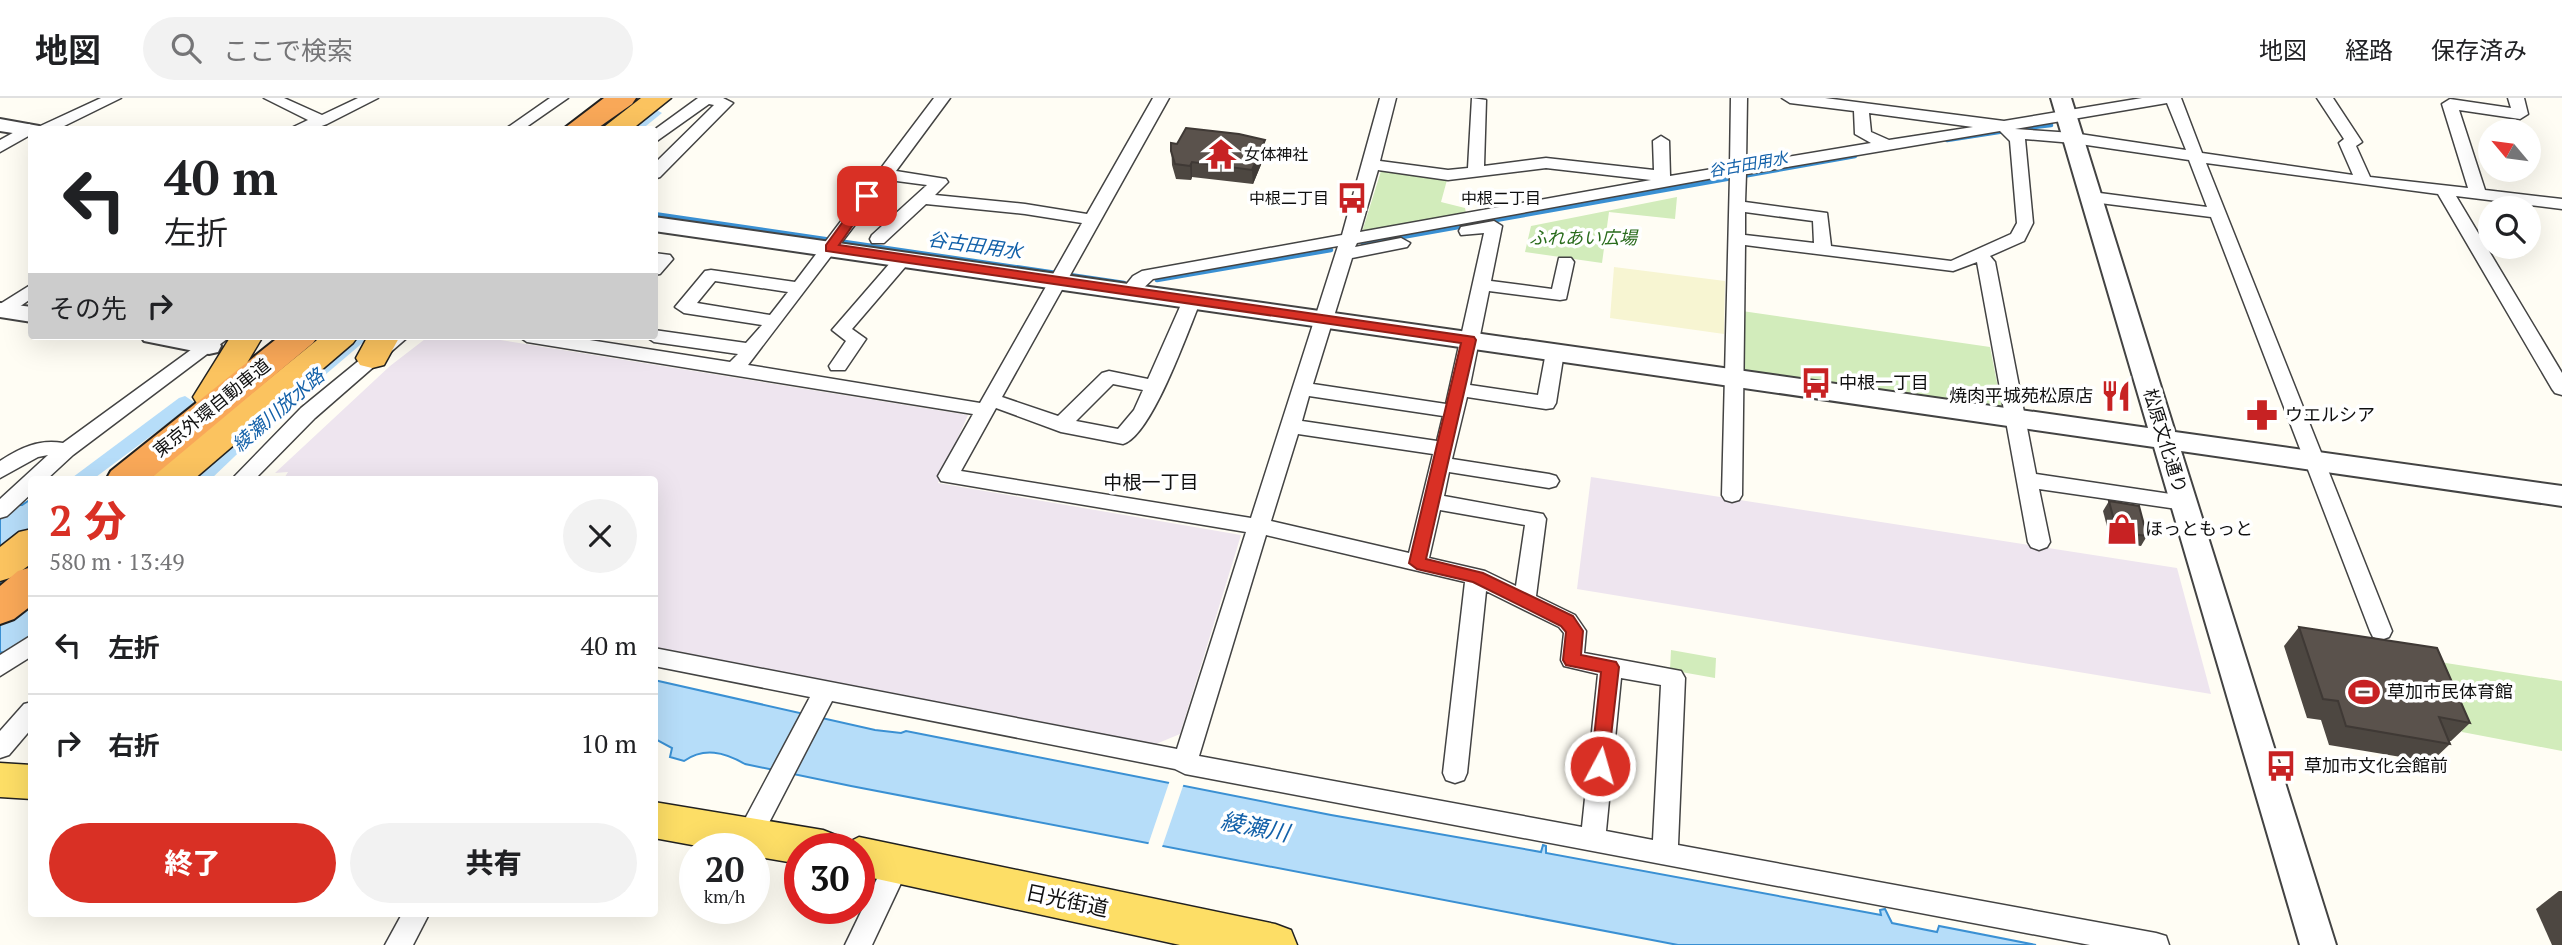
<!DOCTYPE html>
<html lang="ja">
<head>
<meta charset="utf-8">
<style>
  body { margin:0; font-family:"PT Serif","Noto Sans JP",serif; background:#f2f2f2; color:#202124; height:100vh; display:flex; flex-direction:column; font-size:26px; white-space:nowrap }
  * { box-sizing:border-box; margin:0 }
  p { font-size:23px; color:#757577 }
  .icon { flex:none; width:38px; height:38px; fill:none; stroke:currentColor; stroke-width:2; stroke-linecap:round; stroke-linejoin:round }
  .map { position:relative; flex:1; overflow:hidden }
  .panel { position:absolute; left:28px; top:378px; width:630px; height:441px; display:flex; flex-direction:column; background:#fff; border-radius:7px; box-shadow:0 7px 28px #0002 }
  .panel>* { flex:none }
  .top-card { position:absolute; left:28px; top:28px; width:630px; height:214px; border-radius:7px; box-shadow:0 7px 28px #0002; background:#fff; color:#202124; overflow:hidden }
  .needle { width:46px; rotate:299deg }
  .fabs { position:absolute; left:2478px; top:21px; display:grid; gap:14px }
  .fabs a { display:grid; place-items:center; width:63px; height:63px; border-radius:50%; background:#fff; box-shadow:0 7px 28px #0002; font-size:35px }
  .speed { position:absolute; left:679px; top:735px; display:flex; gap:14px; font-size:35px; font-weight:700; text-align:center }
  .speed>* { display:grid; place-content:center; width:91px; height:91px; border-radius:50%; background:#fff; box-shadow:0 7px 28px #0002; line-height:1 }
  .speed small { font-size:18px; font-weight:400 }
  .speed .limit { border:10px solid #d22; background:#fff; color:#111 }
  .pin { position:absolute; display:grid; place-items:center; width:60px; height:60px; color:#fff; margin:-30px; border-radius:14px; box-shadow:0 4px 10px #0006 }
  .me { position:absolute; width:77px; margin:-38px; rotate:6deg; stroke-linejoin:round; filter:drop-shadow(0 0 5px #0008) }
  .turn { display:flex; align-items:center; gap:24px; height:147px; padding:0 21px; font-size:32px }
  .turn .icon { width:91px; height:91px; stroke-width:2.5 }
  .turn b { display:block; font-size:49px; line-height:60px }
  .then { display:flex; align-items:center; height:66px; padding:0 21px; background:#0003; gap:14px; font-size:26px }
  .round { display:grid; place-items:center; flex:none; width:74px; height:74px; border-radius:37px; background:#f2f2f2 }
  .headline { display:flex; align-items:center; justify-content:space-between; height:119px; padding:0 21px }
  h1 { font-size:42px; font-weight:800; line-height:52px; color:#d93025 }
  .button { display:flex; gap:14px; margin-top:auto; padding:14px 21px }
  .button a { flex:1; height:80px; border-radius:42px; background:#d93025; color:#fff; font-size:28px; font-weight:800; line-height:80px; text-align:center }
  .button a+a { background:#f2f2f2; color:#202124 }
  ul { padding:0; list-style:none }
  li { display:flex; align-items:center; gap:21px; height:98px; padding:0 21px; border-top:2px solid #e0e0e0 }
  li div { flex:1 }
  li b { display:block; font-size:26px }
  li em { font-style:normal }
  header { display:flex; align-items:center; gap:42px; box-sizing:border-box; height:98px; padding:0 35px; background:#fff; border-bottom:2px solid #e0e0e0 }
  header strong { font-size:33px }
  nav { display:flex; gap:38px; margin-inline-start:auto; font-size:24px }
  .search { width:490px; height:63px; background:#f2f2f2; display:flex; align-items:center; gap:18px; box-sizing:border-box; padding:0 24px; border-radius:38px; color:#757577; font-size:26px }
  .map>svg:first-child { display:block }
</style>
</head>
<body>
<header>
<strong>地図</strong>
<div class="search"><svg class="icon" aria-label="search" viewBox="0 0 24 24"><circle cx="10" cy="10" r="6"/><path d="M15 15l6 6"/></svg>ここで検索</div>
<nav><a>地図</a><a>経路</a><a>保存済み</a></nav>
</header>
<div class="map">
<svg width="2562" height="847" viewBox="0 0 2562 847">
  <rect width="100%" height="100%" fill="#fffdf4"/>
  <g fill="#eee5ef">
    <polygon points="429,238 476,238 968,317 938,385 1241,437 1180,636 1156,646 655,549 654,382 283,382 288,374 275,375 390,268"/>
    <polygon points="1591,379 2177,470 2211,596 1577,491"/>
  </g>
  <polygon fill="#f7f5d2" points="1614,169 1725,183 1724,236 1610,220"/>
  <g fill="#d2ecbb">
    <polygon points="1381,73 1447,82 1441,104 1465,110 1466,115 1362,134"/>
    <polygon points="1677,99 1675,121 1609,114 1602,165 1525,154 1531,128"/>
    <polygon points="1742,213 1990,249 2002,310 1744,274 1740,270"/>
    <polygon points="1671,552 1716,560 1715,580 1670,572"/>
    <polygon points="2433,563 2562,583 2562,653 2462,634"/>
  </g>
  <g fill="#b6ddf9" stroke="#3a90d3" stroke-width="2">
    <polygon points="31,401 31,558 0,554 0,408 22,407"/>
    <path d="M 654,582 L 875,632 L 901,635 L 906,633 L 1331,717 L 1541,754 L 1543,747 L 1546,748 L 1546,755 L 1881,817 L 1880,812 L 1885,811 L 1892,825 L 1937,834 L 1939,828 L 2036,847 L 1678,847 L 851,688 L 745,666 C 724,654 704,649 684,663 L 670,659 L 672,650 L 655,641 Z"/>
  </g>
  <polygon fill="#fffdf4" points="1170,682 1184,685 1161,752 1147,750"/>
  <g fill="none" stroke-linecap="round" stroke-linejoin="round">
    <g stroke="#3a90d3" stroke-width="4.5">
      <polyline points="2017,31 2051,27"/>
      <polyline points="1947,42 2005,33"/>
      <polyline points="654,116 1124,185"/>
      <polyline points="1496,122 1855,58"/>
      <polyline points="1363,146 1481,125"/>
      <polyline points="1157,182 1331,152"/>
    </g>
    <g fill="#b6ddf9" fill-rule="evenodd">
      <polygon points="655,11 662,15 641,32 624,32"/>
      <polygon points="352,238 363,238 366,242 319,282 307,282 304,278 307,274"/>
      <polygon points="185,298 194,304 191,308 92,382 69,382 179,300"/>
      <polygon points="272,307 281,313 278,317 210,382 189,382 266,309"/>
    </g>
    <defs>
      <g id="minor">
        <polygon points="101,0 121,0 56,32 32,32 32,36 0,54 0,42 29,26 36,30"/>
        <polygon points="264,0 284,0 322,17 358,0 378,0 327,26 311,32 287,32 308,22"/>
        <polygon points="550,0 568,0 522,32 504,32"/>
        <polygon points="698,0 723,0 733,5 660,79 654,81 654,66 714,7 709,6 654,45 654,32"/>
        <path d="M 934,0 L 950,0 L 896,73 L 946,81 L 948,84 L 935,97 L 1025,106 L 1087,116 L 1153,0 L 1169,0 L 1002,299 L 1058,318 L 1102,275 L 1109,273 L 1148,281 L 1183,202 L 1192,197 L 1201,202 C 1188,232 1152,338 1123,346 L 1061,334 L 996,310 L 961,373 L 1251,420 L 1338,148 L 1153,181 L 1136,197 L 1130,198 L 1121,193 L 1133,178 L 1142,173 L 1342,137 L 1380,0 L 1396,0 L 1380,63 L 1448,72 L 1468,70 L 1472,0 L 1486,2 L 1484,68 L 1546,60 L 1654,72 L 1653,43 L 1661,38 L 1669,43 L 1670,78 L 1730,68 L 1731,0 L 1747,0 L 1746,66 L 1871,45 L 1855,36 L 1854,13 L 1790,5 L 1782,0 L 1825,0 L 2004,23 L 2142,0 L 2181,0 L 2202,55 L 2353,77 L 2339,45 L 2344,41 L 2317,0 L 2333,0 L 2362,44 L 2356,48 L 2370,79 L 2468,90 L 2442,6 L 2450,1 L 2511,10 L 2508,0 L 2524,0 L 2528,16 L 2520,21 L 2459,12 L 2485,92 L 2562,101 L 2562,111 L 2456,98 L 2562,275 L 2562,297 L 2555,295 L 2552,291 L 2438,96 L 2206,65 L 2392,533 L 2389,539 L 2381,542 L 2373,539 L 2370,533 L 2211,119 L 2092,104 L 2084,99 L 2092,94 L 2207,109 L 2189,62 L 2073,45 L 2025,41 L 2033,125 L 2024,143 L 1990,158 L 1995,164 L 2036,376 L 2184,398 L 2191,400 L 2194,405 L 2191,410 L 2184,412 L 2039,391 L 2050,444 L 2047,449 L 2039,452 L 2031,449 L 2028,444 L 1977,164 L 1953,173 L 1745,147 L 1742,397 L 1739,402 L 1732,404 L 1725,402 L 1722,397 L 1730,77 L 1357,145 L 1355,149 L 1401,140 L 1410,145 L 1407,149 L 1352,160 L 1313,286 L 1446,306 L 1484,135 L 1461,137 L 1459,133 L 1461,129 L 1494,123 L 1502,128 L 1491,183 L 1552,191 L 1559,160 L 1571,160 L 1574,164 L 1566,201 L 1560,202 L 1489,193 L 1470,287 L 1538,297 L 1546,254 L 1555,248 L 1564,254 L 1556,305 L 1553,310 L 1546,311 L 1467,299 L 1452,361 L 1549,376 L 1556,378 L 1559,383 L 1556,388 L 1549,390 L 1449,374 L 1444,398 L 1543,416 L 1546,421 L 1536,498 L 1575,517 L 1586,533 L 1584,555 L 1681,573 L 1685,580 L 1678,747 L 2156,835 L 2166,838 L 2169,847 L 2090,847 L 1185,676 L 1175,671 L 832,603 L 759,744 L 750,747 L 741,744 L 737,736 L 810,599 L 654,568 L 654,550 L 1177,651 L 1246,434 L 941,383 L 938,378 L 973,316 L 527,244 L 518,238 L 564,238 L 730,264 L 738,256 L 654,244 L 645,238 L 654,238 L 654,232 L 746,245 L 762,227 L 684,215 L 675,209 L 705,173 L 711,172 L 795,184 ZM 2167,5 L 2186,52 L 2073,35 L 2015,31 ZM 1869,15 L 1973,29 L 1889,42 L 1871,34 ZM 2000,33 L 2010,43 L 2017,125 L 2011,136 L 1951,163 L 1831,148 L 1827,115 L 1745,104 L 1746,76 ZM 1546,70 L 1651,82 L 1360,134 L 1378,72 L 1448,82 ZM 889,82 L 927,87 L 872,137 L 870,141 L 872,145 L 884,145 L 926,106 L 1025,116 L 1082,125 L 980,305 L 748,267 ZM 1745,114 L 1813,123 L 1814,145 L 1745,137 ZM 715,183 L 788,194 L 770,217 L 697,205 ZM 1113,286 L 1143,292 L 1134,312 L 1118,331 L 1076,323 ZM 1309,298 L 1443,318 L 1437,343 L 1302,323 ZM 1298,336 L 1433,356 L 1409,455 L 1271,423 ZM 1440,412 L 1525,427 L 1516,488 L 1485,473 L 1429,460 ZM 1266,437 L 1465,484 L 1443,675 L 1446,682 L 1455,685 L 1464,682 L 1467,675 L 1486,493 L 1559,529 L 1564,535 L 1561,562 L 1564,568 L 1598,576 L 1582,729 L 1199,658 ZM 1621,580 L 1661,587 L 1653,742 L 1606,733 Z"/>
        <polygon points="654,155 670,157 673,161 660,176 654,177"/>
        <polygon points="903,156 912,161 852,231 866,241 845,272 831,272 829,268 846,243 832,232 897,157"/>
        <polygon points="32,186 32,200 9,216 0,217 0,206"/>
        <path d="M 210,238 L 231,238 L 73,357 L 46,382 L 32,382 L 32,395 L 7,418 L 0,420 L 0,401 L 48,357 L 38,359 L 0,380 L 0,363 C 20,350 38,341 63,345 Z"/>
        <polygon points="389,238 409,238 315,320 254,382 231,382 301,310"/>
        <polygon points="32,537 32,558 0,578 0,557"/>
        <polygon points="32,604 32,630 9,657 0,660 0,633 24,606"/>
        <polygon points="897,755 906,758 910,766 872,847 845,847 888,758"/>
        <polygon points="402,816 429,816 413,847 385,847"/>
      </g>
      <g id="tertiary">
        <polygon points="2051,0 2071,0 2175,334 2562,388 2562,408 2181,353 2336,847 2300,847 2154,349 654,133 654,119 2148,330"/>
        <polygon points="0,21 39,28 42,32 32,32 32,38 0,33"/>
        <polygon points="0,205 32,209 32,224 0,219"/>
        <polygon points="141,238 197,238 218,242 221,248 218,254 209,256 144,243"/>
      </g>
      <g id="primary">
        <polygon points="0,665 32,667 32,701 0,699"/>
        <polygon points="654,704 823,732 838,738 843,747 859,739 1275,826 1291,832 1297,847 1180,847 859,777 859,751 800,751 800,766 754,758 754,751 714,751 654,740"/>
      </g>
      <g id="trunk">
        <polygon points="641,0 671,0 631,32 600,32"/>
        <polygon points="231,238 263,238 222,307 210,310 198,307 193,299"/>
        <polygon points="322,238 358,238 353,245 193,382 151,382 156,373"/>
        <polygon points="368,238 400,238 384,267 372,270 360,267 356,260"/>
        <polygon points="32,431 32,465 13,479 0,483 0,449 19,434"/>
      </g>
      <g id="motorway">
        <polygon points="604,0 636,0 632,6 595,32 562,32"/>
        <polygon points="280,238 318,238 313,245 149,382 106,382 111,373"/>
        <polygon points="32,469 32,507 14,521 0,526 0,488 18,473"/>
      </g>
    </defs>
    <use href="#minor" stroke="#434343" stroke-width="3"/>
    <use href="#tertiary" stroke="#434343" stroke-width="4"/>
    <use href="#primary" stroke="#212121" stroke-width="3"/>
    <use href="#trunk" stroke="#212121" stroke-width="3"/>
    <use href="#motorway" stroke="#212121" stroke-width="4"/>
    <use href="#minor" fill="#fff" fill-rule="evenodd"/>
    <use href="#tertiary" fill="#fff" fill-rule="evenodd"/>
    <use href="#primary" fill="#fdde66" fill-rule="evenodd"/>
    <use href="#trunk" fill="#fbc35f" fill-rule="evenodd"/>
    <use href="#motorway" fill="#f9a858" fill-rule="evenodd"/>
  </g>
  <g fill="#4d4741">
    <polygon points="1171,45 1177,46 1265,57 1253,86 1192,79 1191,82 1176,81 1172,67"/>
    <polygon points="2109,403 2147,438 2141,448 2111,444 2103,413"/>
    <polygon points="2299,529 2470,625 2451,643 2448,643 2450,646 2431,664 2329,647 2321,622 2307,620 2284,548"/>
    <polygon points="2559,793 2562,793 2562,847 2552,847 2536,811"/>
  </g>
  <g fill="#3f3935">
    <polygon points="1265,42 1265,57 1253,86 1252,72"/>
    <polygon points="1192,64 1192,79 1191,82 1190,68"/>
  </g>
  <g fill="#5a524c" stroke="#3f3935" stroke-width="2">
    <polygon points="1186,30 1239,36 1265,42 1252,72 1192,64 1190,68 1175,66 1171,53 1171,45 1177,46"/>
    <polygon points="2109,403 2139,408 2147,438 2117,434"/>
    <polygon points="2299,529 2437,550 2470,625 2439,619 2450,646 2346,628 2338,603 2323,601"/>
  </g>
  <polygon fill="#d93025" stroke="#8d1f18" stroke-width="2" points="867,94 873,98 839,147 1474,239 1476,242 1426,461 1483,475 1573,518 1583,533 1581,557 1616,564 1619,569 1607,673 1600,675 1594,673 1591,668 1601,574 1566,567 1563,562 1566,534 1561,528 1473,484 1417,471 1409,465 1461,245 826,153 826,147 863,96"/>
  <defs>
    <symbol id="temple-bare" viewBox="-9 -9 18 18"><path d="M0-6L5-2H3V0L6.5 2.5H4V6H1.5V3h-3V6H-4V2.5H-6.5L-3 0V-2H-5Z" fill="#c72223" stroke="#fff" stroke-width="2.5" paint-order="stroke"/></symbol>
    <symbol id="bus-bare" viewBox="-9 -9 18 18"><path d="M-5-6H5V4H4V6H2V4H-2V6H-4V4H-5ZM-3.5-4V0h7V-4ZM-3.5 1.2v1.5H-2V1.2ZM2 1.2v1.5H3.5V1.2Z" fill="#c72223" stroke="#fff" stroke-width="2.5" paint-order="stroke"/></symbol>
    <symbol id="restaurant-bare" viewBox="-9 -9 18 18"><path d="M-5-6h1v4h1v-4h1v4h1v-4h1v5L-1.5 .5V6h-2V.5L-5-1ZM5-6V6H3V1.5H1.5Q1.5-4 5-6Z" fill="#c72223" stroke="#fff" stroke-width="2.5" paint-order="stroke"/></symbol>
    <symbol id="pharmacy-bare" viewBox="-9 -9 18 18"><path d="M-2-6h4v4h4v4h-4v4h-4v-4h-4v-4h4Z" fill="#c72223" stroke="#fff" stroke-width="2.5" paint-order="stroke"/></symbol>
    <symbol id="shop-bare" viewBox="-9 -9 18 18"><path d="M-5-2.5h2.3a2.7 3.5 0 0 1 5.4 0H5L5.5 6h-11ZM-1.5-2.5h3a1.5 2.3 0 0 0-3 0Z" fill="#c72223" stroke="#fff" stroke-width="2.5" paint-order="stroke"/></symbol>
    <symbol id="stadium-bare" viewBox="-9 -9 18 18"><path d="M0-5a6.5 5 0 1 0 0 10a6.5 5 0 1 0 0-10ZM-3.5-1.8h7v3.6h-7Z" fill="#c72223" stroke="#fff" stroke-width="2.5" paint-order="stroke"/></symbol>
  </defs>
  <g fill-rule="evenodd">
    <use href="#temple-bare" x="1199" y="34" width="44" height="44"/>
    <use href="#bus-bare" x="1330" y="78" width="44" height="44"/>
    <use href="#bus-bare" x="1794" y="263" width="44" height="44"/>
    <use href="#restaurant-bare" x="2094" y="276" width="44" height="44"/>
    <use href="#pharmacy-bare" x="2240" y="295" width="44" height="44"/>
    <use href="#shop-bare" x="2100" y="409" width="44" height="44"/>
    <use href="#stadium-bare" x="2342" y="572" width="44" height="44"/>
    <use href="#bus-bare" x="2259" y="646" width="44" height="44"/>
  </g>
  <g text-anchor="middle" stroke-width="7" stroke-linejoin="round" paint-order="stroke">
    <g font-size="16" fill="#101010" stroke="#fff" text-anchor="start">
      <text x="1244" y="62">女体神社</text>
      <text x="1329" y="106" text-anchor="end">中根二丁目</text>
    </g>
    <g font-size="16" font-style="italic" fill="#1361a9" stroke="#fff">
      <text transform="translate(1748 66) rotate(-10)" y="6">谷古田用水</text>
    </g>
    <g font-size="16" fill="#101010" stroke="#fff">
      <text x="1501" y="106">中根二丁目</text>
    </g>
    <g font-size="18" font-style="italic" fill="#2a6c1d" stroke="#fff">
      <text x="1583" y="146">ふれあい広場</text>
    </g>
    <g font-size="18" fill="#101010" stroke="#fff" text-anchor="start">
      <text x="1839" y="291">中根一丁目</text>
      <text x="2093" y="304" text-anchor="end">焼肉平城苑松原店</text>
      <text x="2285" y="323">ウエルシア</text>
      <text x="2145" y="437">ほっともっと</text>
      <text x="2387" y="600">草加市民体育館</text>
      <text x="2304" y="674">草加市文化会館前</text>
    </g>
    <g font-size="18" fill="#101010" stroke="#fff">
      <text transform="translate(212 310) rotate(-39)" y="6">東京外環自動車道</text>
      <text transform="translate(2165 343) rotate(73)" y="6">松原文化通り</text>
    </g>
    <g font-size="19" font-style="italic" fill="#1361a9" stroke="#fff">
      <text transform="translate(975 147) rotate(8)" y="7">谷古田用水</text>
      <text transform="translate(278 312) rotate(-41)" y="7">綾瀬川放水路</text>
    </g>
    <g font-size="19" fill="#101010" stroke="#fff">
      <text x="1151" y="391">中根一丁目</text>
    </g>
    <g font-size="21" fill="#101010" stroke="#fff">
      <text transform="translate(1067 803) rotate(12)" y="7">日光街道</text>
    </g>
    <g font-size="23" font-style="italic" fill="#1361a9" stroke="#fff">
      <text transform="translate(1255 729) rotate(11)" y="8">綾瀬川</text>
    </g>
  </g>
</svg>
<div class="fabs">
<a><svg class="needle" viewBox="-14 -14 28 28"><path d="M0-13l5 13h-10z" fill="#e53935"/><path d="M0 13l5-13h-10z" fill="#757577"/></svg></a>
<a><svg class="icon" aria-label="search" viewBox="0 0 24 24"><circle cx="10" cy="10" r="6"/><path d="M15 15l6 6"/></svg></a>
</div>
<div class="speed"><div>20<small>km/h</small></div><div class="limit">30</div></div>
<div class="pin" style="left:867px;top:98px;background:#d93025"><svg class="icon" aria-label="arrive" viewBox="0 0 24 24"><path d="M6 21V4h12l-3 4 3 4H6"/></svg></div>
<svg class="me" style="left:1600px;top:668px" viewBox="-20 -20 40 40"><circle r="17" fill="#d93025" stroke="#fff" stroke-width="3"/><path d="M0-11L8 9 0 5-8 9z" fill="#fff"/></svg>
<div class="top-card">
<div class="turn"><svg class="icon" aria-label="left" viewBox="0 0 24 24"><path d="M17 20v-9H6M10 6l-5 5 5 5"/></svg><div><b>40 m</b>左折</div></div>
<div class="then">その先<svg class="icon" aria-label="right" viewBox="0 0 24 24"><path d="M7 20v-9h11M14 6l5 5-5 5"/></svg></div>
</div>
<section class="panel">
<div class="headline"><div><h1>2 分</h1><p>580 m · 13:49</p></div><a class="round"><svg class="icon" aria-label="close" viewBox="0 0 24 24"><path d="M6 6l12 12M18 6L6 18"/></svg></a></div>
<ul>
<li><svg class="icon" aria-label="left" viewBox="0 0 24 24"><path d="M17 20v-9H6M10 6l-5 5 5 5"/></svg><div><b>左折</b></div><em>40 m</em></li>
<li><svg class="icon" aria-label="right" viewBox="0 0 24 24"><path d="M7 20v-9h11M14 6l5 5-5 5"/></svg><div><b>右折</b></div><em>10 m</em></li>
</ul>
<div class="button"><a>終了</a><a>共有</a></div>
</section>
</div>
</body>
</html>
